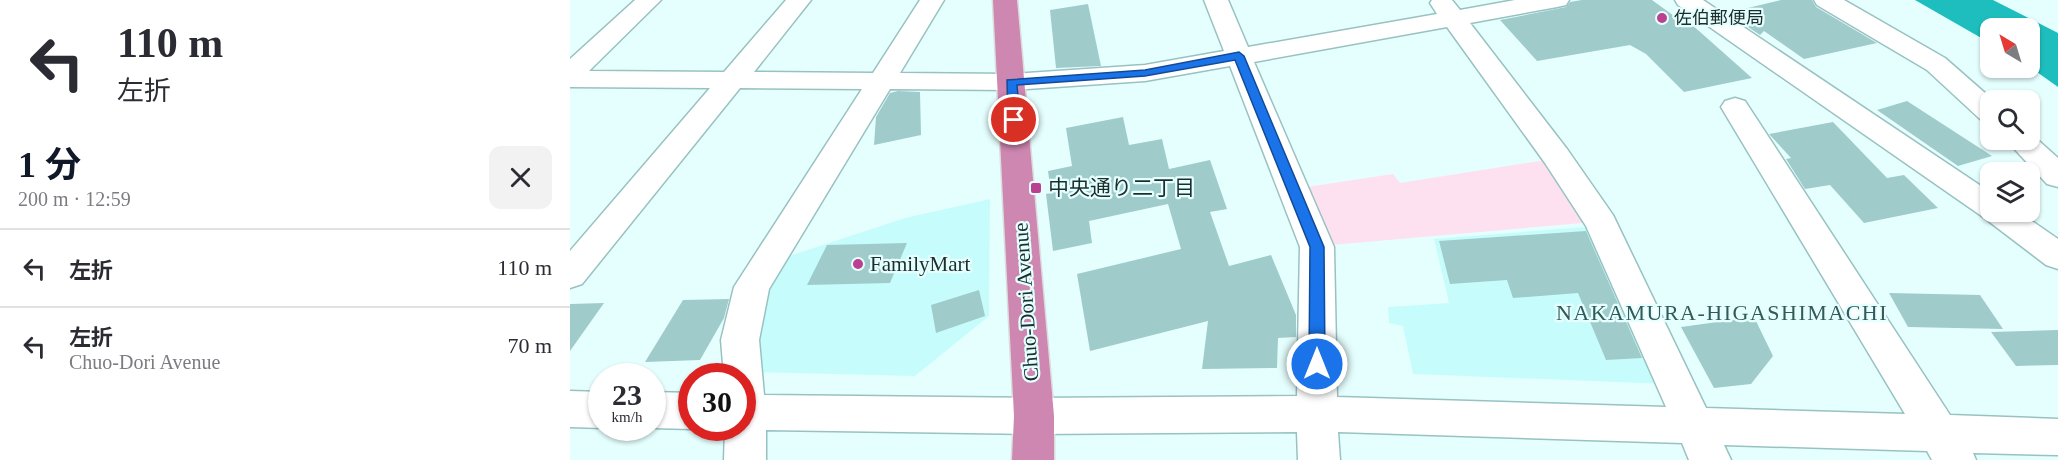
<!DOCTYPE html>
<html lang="ja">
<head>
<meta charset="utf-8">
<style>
  body { margin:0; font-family:"Times New Roman","Noto Sans JP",serif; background:#f2f2f3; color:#2b2b33; height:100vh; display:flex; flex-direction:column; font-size:22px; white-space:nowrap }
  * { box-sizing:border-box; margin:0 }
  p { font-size:20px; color:#7c7c81 }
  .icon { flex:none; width:33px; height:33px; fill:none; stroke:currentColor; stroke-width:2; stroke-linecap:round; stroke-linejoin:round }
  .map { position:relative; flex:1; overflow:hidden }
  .details { display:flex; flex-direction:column; background:#fff; width:570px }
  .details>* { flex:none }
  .top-card { background:#fff; color:#2b2b33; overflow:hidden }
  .needle { width:39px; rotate:322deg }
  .tools { position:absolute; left:1410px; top:18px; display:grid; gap:12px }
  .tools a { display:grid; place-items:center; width:60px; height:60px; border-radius:12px; background:#fff; box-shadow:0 2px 4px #0004; font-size:30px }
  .speed { position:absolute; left:18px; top:363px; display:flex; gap:12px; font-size:30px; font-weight:700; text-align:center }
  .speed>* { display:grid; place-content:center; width:78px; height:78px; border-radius:50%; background:#fff; box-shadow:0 2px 4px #0004; line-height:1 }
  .speed small { font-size:15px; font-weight:400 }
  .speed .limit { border:9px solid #d22; background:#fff; color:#111 }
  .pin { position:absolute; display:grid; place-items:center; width:51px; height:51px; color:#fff; margin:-26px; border:3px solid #fff; border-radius:50%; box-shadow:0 2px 6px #0007 }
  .me { position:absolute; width:66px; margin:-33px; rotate:0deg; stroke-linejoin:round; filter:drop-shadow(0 0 4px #0008) }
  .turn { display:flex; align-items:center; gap:21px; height:126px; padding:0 18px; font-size:27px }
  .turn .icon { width:78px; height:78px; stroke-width:2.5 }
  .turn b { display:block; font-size:42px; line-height:51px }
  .round { display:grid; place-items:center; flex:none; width:63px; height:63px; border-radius:12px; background:#f2f2f3 }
  .summary { display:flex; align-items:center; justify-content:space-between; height:102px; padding:0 18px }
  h1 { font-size:36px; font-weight:700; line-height:45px; color:#111827 }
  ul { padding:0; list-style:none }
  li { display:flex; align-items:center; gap:18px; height:78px; padding:0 18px; border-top:2px solid #e1e1e2 }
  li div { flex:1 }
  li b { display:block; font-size:22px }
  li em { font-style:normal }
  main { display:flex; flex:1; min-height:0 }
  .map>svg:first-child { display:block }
</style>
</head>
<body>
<main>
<section class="details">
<div class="top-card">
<div class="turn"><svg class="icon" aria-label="left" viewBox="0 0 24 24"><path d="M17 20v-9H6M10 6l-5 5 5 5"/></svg><div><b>110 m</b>左折</div></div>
</div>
<div class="summary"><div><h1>1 分</h1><p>200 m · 12:59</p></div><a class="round"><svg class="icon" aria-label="close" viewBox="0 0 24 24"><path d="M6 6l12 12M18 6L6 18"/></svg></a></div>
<ul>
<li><svg class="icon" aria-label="left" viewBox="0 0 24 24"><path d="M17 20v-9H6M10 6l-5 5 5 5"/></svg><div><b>左折</b></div><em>110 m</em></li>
<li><svg class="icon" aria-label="left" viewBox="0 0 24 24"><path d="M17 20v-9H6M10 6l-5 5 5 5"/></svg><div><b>左折</b><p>Chuo-Dori Avenue</p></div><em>70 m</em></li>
</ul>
</section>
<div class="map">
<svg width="1488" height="460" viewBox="0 0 1488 460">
  <rect width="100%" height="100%" fill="#e5fffe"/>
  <g fill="#c6fdfc">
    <polygon points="420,199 419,316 345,376 179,372 178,340 210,259 335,218"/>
    <polygon points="1028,226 1097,384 843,374 833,326 819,323 818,307 879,303 864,239"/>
  </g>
  <polygon fill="#fee1f1" points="982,159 1024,222 761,245 737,187 823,174 830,183"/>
  <polygon fill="#1fbebe" points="1345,0 1423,0 1488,33 1488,87 1460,67 1460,28 1420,28 1420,43"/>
  <g fill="#a0cbcb">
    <polygon points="1012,0 1082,0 1115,24 1120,23 1182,78 1114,92 1076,54 1060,45 967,61 930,20 996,7 1000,2"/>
    <polygon points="1211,0 1242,0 1246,7 1307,43 1234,59 1194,31 1190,35 1157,13"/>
    <polygon points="518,4 531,66 486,68 480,10"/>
    <polygon points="328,91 350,92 351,135 304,145 306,117 320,93"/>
    <polygon points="1337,101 1422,156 1388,166 1307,110"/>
    <polygon points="553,117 559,145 592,139 599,169 640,160 657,209 640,212 659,266 701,255 726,315 726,337 708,338 707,368 632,369 638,321 520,351 507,274 611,249 598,204 519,221 522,243 483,251 476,194 481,193 478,171 502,166 496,128"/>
    <polygon points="1263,122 1317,178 1334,175 1368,208 1294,223 1260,185 1235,189 1216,159 1221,158 1199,134"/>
    <polygon points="1016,231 1072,358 1036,360 1008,293 943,298 937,280 880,284 869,241"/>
    <polygon points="337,243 320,283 237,285 257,245"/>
    <polygon points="409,290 415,316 366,333 361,305"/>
    <polygon points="1319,293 1410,295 1433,329 1338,327"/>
    <polygon points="159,299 154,318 130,360 75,362 113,300"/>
    <polygon points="34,303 0,351 0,304"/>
    <polygon points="1184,317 1203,356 1181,384 1144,388 1111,327"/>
    <polygon points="1488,330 1488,365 1446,366 1421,332"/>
  </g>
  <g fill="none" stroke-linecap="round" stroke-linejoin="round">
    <defs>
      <g id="minor">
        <path d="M 65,0 L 91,0 L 19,71 L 154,72 L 216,0 L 241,0 L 184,72 L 303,73 L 350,0 L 374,0 L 330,73 L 441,74 L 575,65 L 654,51 L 634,0 L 658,0 L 678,47 L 867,14 L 860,3 L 862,0 L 882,0 L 890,10 L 945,0 L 999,0 L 996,5 L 987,7 L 900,23 L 997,149 L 1043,215 L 1136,408 L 1335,414 L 1151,107 L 1155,101 L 1165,98 L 1175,101 L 1380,415 L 1488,419 L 1488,455 L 1403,453 L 1406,460 L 1362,460 L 1357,451 L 1154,445 L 1161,460 L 1119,460 L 1112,443 L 768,432 L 770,460 L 728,460 L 727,432 L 464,434 L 196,430 L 196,460 L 154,460 L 155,428 L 172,428 L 172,376 L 154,376 L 151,340 L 164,287 L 292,89 L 170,88 L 12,284 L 0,288 L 0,251 L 140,88 L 0,87 L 0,59 ZM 877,27 L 975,163 L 1016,226 L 1096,407 L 767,397 L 764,247 L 684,62 ZM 660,66 L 730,247 L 727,396 L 464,398 L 194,395 L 189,340 L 199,289 L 320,89 L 441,90 L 575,81 Z"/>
        <polygon points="1105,0 1133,0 1420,192 1420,212 1449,212 1488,239 1488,269 1476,265 1413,217 1108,5"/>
        <polygon points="1244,0 1274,0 1375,58 1423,100 1420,100 1420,122 1410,119 1357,70 1247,5"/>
        <polygon points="1460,133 1488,158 1488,187 1477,184 1436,140 1460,140"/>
        <polygon points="0,391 32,392 32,428 0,427"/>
        <polygon points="82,392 122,393 122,428 125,428 122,429 82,428"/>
      </g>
      <polygon id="highway" points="423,0 447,0 484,416 484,460 442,460 444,416"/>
    </defs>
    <use href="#minor" stroke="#98c2c2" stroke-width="3"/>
    <use href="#highway" stroke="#dbdddd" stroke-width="3"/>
    <use href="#minor" fill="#fff" fill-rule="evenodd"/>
    <use href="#highway" fill="#ce87b1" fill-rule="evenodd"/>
  </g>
  <polygon fill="#1a73e8" stroke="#114b97" stroke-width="1.5" points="669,52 674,56 754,247 755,364 752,369 747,371 741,369 739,364 740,247 665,60 575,76 447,85 450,120 444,123 438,120 437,80 575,70"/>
  <g fill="#bb4091" stroke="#e5fffe" stroke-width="2">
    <circle cx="1092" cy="18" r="6"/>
    <rect x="460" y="182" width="12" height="12" rx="3"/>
    <circle cx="288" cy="264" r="6"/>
  </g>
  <g text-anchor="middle" stroke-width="4.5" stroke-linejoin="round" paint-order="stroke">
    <g font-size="18" fill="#1c2d2d" stroke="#e5fffe" text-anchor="start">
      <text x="1104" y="24">佐伯郵便局</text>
    </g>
    <g font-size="21" fill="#1c2d2d" stroke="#e5fffe" text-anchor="start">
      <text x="478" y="195">中央通り二丁目</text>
      <text x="300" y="271">FamilyMart</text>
    </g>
    <g font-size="21" fill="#1c2d2d" stroke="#e5fffe">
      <text transform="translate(456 302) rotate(-94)" y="7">Chuo-Dori Avenue</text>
    </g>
    <g font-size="22" letter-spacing="1.5" fill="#335a5a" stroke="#e5fffe">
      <text x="1152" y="320">NAKAMURA-HIGASHIMACHI</text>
    </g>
  </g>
</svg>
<div class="tools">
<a><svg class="needle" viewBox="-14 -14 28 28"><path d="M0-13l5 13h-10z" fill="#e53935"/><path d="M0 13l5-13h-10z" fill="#7c7c81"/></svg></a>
<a><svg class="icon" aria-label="search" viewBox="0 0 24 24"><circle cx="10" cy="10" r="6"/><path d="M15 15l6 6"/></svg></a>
<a><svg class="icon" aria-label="layers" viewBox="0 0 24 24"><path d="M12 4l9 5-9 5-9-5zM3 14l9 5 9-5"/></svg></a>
</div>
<div class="speed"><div>23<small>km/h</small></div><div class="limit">30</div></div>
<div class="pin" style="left:444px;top:120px;background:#d93025"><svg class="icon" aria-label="arrive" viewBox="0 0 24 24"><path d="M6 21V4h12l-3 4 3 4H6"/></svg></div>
<svg class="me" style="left:747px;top:364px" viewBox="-20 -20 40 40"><circle r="17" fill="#1a73e8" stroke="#fff" stroke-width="3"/><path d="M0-11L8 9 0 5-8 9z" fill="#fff"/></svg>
</div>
</main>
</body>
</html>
